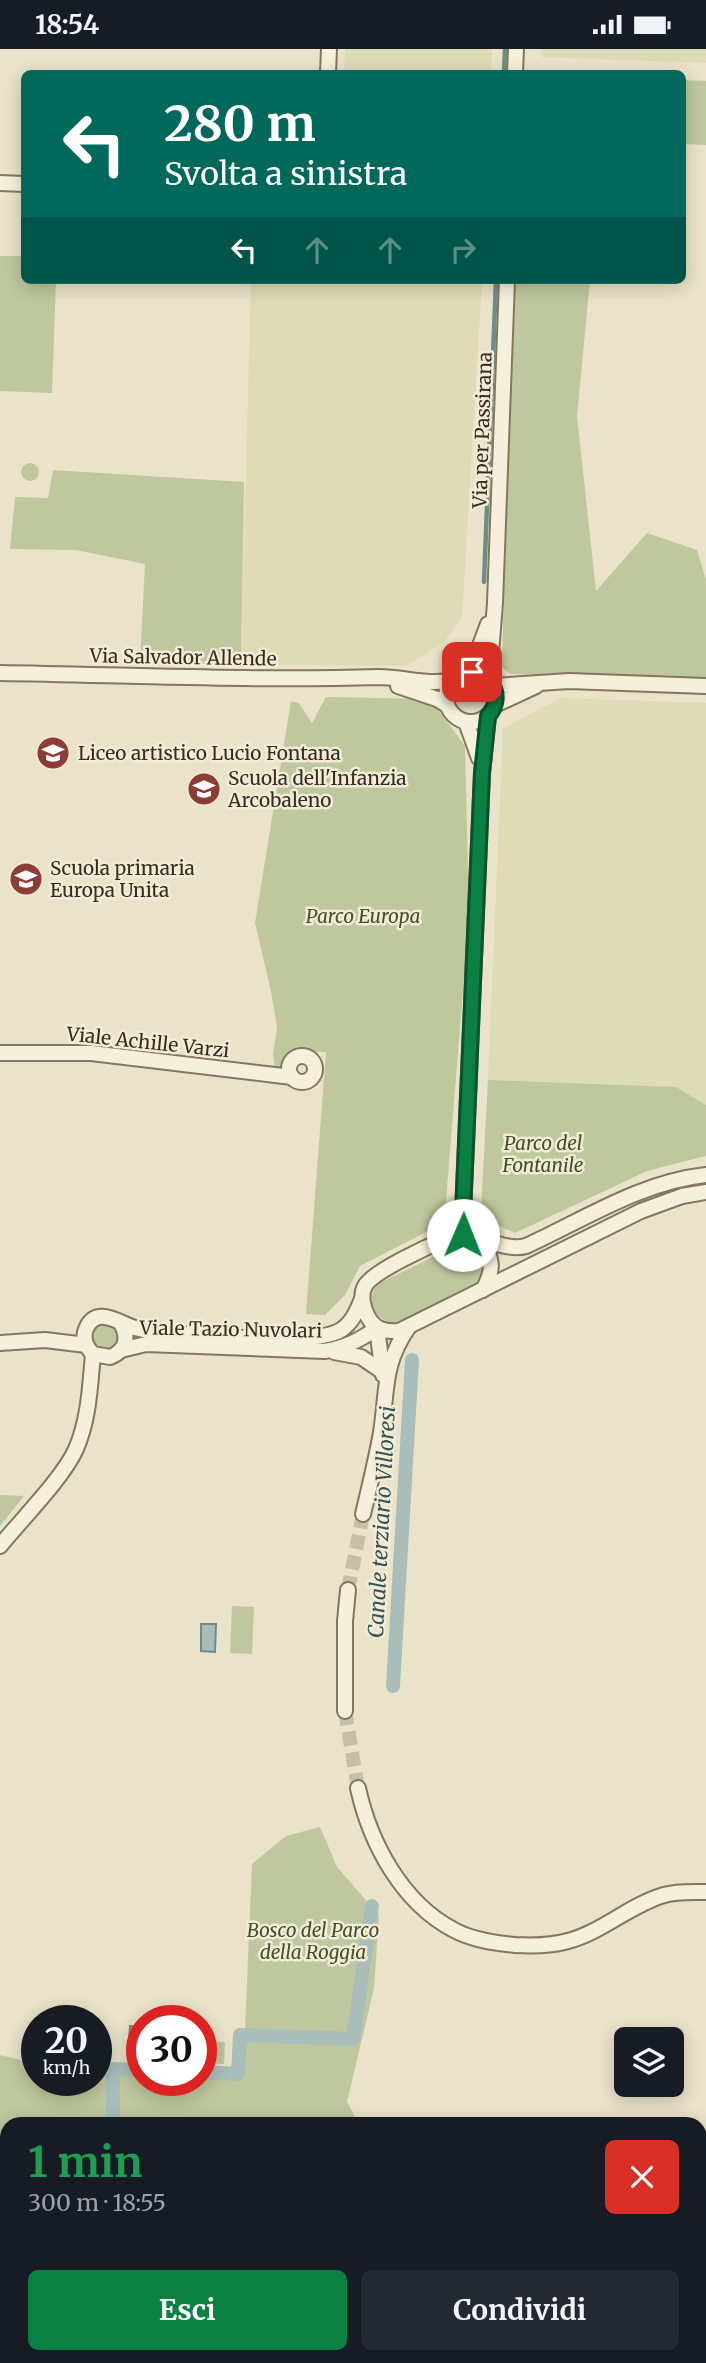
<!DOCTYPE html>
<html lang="it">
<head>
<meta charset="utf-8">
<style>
  body { margin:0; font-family:Merriweather,serif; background:#242831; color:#f1f3f6; height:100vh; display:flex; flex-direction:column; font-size:26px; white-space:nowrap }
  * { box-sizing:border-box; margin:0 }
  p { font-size:23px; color:#9ea1a6 }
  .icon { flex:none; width:38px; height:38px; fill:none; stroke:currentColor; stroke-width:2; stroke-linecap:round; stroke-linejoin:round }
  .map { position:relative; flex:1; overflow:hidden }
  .sheet { position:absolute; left:0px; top:2068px; width:707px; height:247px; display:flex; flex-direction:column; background:#171b24; border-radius:21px 21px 0 0; box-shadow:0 4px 18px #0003 }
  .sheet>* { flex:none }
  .hud { position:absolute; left:21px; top:21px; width:665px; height:214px; border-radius:10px; box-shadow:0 4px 18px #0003; background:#00695c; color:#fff; overflow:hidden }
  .tools { position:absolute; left:614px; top:1978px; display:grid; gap:14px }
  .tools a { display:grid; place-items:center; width:70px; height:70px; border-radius:10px; background:#171b24; box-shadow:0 4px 18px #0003; font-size:35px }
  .speed { position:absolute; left:21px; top:1956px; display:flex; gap:14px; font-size:35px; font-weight:700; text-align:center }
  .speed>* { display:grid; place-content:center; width:91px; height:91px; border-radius:50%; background:#171b24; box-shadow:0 4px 18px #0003; line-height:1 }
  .speed small { font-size:18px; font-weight:400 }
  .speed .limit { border:10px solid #d22; background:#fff; color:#111 }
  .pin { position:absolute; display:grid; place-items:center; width:60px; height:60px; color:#fff; margin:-30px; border-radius:14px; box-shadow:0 4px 10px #0006 }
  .me { position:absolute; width:77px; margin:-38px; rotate:1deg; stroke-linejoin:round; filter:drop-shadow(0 0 5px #0008) }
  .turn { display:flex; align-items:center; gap:24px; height:147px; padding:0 28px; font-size:32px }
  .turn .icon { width:91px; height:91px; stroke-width:2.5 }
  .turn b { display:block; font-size:49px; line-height:60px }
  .lanes { display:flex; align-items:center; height:66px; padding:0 28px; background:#0003; justify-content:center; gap:35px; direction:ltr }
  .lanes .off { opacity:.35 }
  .round { display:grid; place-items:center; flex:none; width:74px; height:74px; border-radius:10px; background:#242831 }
  .overview { display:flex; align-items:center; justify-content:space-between; height:119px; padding:0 28px }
  h1 { font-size:42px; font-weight:700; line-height:52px; color:#1e9e55 }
  .cta { display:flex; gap:14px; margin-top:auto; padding:14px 28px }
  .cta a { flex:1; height:80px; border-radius:10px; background:#0b8043; color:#fff; font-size:28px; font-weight:700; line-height:80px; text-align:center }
  .cta a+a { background:#242831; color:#f1f3f6 }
  .status { display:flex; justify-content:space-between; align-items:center; height:49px; padding:0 35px; background:#171b24; direction:ltr }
  .status svg { height:19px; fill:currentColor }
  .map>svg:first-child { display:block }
</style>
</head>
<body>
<div class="status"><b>18:54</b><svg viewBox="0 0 49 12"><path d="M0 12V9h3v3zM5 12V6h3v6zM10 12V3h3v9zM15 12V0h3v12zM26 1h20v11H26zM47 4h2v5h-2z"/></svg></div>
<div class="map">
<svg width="706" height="2314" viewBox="0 0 706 2314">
  <rect width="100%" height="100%" fill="#eae3c9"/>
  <g fill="#dedbb7">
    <polygon points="345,0 492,0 491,24 344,24"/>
    <polygon points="541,0 706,0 706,14 541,8"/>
    <polygon points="251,231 482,231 462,568 444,593 406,617 241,616"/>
    <polygon points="561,649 706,654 706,1056 676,1038 488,1031 503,679"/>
  </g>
  <g fill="#bfc79e">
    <polygon points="682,31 706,32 706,96 683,95"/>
    <polygon points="0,207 24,207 24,231 56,231 52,344 0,342"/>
    <polygon points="515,231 590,231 577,367 596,542 647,484 697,501 706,531 706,631 510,625 502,618 507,417"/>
    <circle cx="30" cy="423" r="9"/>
    <polygon points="53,421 244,433 241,616 140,613 145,515 76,501 10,500 15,448 48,449"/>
    <polygon points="326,648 430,650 465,697 469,868 445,1164 440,1173 432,1180 360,1217 345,1246 325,1266 306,1265 326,1003 291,1002 283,1020 275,1020 273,1006 277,978 271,942 255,874 291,652 299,654 312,674"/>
    <polygon points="488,1031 676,1038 706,1056 706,1107 647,1122 515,1184 492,1174 481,1161"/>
    <path d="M 461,1194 L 477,1198 L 485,1208 L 483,1229 L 479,1234 L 398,1274 C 376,1274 363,1254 378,1235 Z"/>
    <circle cx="105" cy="1288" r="13"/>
    <polygon points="0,1446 24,1447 0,1477"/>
    <polygon points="232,1557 254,1558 252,1605 230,1604"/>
    <polygon points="320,1778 337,1818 379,1866 374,1939 347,2053 359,2075 7,2076 7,2184 0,2184 0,2006 37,2015 37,2032 96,2032 96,2008 111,2007 109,2026 142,2027 142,2032 201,2032 201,2028 243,2029 252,1815 286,1787"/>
    <polygon points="201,1992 225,1993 224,2015 201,2014"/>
    <polygon points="700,2110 706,2110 702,2174 700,2174"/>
    <rect x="196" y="2308" width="39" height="6"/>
    <polygon points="362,2308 431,2308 426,2314 362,2314"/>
  </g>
  <g fill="#a9beba" stroke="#708c87" stroke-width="2">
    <polygon points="201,1575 216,1575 215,1603 201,1602"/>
    <polygon points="130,1977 142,1978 142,2008 128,2008"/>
  </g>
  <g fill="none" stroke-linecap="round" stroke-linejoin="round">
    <g stroke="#708c87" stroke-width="4.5">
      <polyline points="504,24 505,0"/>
      <polyline points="484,533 496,231"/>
    </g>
    <g stroke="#a9beba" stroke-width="14">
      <polyline points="393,1637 412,1311"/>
      <polyline points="201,2023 238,2025 240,1986 353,1990 372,1857"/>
      <polyline points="113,2037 113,2020 142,2021"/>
      <polyline points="113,2043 113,2076"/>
      <polyline points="0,2155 7,2154"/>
    </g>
    <g stroke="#c6bfa7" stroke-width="14" stroke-dasharray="14 7" stroke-linecap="butt">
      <polyline points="348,1541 363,1465"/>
      <polyline points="345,1662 358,1739"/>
    </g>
    <defs>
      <g id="street">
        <polyline points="328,24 329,0"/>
        <polyline points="515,24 516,0"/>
        <polyline points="0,134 24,135"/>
        <circle cx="471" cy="648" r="25"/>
        <path d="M 0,624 C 126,626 253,632 379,628 C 405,628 428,637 453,631"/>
        <polyline points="466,624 475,610 488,575"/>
        <polyline points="489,630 495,554 507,231"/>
        <polyline points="398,637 437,650 447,656"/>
        <polyline points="494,637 569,632 706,637"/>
        <polyline points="495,656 536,637"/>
        <polyline points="466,673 479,709"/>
        <polyline points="0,1004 91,1004 292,1028"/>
        <circle cx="302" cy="1020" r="13"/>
        <path d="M 706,1126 C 641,1133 585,1170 526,1197 C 500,1204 474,1178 448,1189 C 431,1196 373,1222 365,1237 C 360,1246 363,1259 368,1268 C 375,1281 386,1283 399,1282 L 641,1162 L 682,1147 L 706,1143"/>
        <polyline points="451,1187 463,1164 482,724 488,667"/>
        <path d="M 479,1190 C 494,1208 494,1221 483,1241"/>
        <path d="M 120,1273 C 130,1288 126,1302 110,1308 L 93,1305 C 86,1298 82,1290 86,1280 C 96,1256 119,1274 135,1279 C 146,1282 157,1283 168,1284 C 204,1286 314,1298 341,1281 C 352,1274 357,1262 362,1250"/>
        <polyline points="377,1279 383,1326"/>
        <polyline points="0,1294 45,1291 86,1296"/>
        <path d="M 121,1301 L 146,1295 L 325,1302 C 346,1298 360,1291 377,1279"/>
        <polyline points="334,1303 361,1308 383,1323"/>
        <path d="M 363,1465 C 369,1440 375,1415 380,1389 C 388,1346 381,1318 408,1279"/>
        <path d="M 0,1497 C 21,1471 63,1429 76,1400 C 89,1370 90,1337 93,1305"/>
        <polyline points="345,1662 345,1572 348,1541"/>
        <path d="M 358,1739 C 370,1794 402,1854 454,1881 C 472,1891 495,1894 515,1896 C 533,1897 551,1897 568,1892 C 602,1883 630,1856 664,1846 C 677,1842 692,1843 706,1843"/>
      </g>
    </defs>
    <use href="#street" stroke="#84765f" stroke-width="18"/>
    <use href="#street" stroke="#f5f0db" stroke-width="14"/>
  </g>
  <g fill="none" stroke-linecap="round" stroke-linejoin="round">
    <defs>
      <path id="route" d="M 463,1186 L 473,1188 L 463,1164 L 482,724 L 488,667 C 503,650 495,627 472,623"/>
    </defs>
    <use href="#route" stroke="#07532c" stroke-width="18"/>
    <use href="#route" stroke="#0b8043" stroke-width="12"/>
  </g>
  <defs>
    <symbol id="school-disc" viewBox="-11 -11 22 22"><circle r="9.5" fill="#8c3d36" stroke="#f2ecd7"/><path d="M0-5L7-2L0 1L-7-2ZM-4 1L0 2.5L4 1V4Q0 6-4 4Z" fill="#fff"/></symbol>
  </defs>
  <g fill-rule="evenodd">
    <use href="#school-disc" x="34" y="685" width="38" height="38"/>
    <use href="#school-disc" x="185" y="721" width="38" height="38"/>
    <use href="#school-disc" x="7" y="811" width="38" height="38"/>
  </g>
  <g text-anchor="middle" stroke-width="5" stroke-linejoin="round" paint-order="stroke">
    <g font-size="19" fill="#362d21" stroke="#f2ecd7">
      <text transform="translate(482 381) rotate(-88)" y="7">Via per Passirana</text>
      <text transform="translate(183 608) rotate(1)" y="7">Via Salvador Allende</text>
      <text transform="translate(148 993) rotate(6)" y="7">Viale Achille Varzi</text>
      <text transform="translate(231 1280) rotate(1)" y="7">Viale Tazio Nuvolari</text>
    </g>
    <g font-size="19" fill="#362d21" stroke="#f2ecd7" text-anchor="start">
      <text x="78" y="711">Liceo artistico Lucio Fontana</text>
      <text x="228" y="736">Scuola dell'Infanzia<tspan x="228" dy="22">Arcobaleno</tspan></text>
      <text x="50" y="826">Scuola primaria<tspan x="50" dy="22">Europa Unita</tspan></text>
    </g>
    <g font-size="19" font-style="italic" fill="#43502a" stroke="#f2ecd7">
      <text x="363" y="874">Parco Europa</text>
      <text x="543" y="1101">Parco del<tspan x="543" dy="22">Fontanile</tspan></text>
      <text x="313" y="1888">Bosco del Parco<tspan x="313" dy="22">della Roggia</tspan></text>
    </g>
    <g font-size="21" font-style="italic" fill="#325354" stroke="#f2ecd7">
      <text transform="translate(382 1473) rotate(-87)" y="7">Canale terziario Villoresi</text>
    </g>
  </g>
</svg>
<div class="tools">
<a><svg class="icon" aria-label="layers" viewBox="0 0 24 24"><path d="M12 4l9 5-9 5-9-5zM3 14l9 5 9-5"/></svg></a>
</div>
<div class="speed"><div>20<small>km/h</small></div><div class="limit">30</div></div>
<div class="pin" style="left:472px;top:623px;background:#d93025"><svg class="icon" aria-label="arrive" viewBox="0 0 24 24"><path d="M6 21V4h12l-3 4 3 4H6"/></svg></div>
<svg class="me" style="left:463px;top:1186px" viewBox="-20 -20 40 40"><circle r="19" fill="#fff"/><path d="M0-13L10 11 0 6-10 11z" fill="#0b8043"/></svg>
<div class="hud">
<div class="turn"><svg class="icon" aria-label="left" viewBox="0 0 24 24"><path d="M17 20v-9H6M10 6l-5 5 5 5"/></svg><div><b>280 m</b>Svolta a sinistra</div></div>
<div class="lanes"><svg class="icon" aria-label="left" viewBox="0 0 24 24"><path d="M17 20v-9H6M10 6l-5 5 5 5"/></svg><svg class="icon off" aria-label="ahead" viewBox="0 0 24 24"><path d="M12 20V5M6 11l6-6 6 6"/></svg><svg class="icon off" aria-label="ahead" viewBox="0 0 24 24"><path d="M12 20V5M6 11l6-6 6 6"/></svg><svg class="icon off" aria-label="right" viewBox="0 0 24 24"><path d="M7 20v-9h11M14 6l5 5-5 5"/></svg></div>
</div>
<section class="sheet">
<div class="overview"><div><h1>1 min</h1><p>300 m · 18:55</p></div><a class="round" style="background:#d93025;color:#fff"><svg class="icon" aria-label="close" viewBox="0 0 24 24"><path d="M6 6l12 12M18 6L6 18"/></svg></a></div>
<div class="cta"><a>Esci</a><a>Condividi</a></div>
</section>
</div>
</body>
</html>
